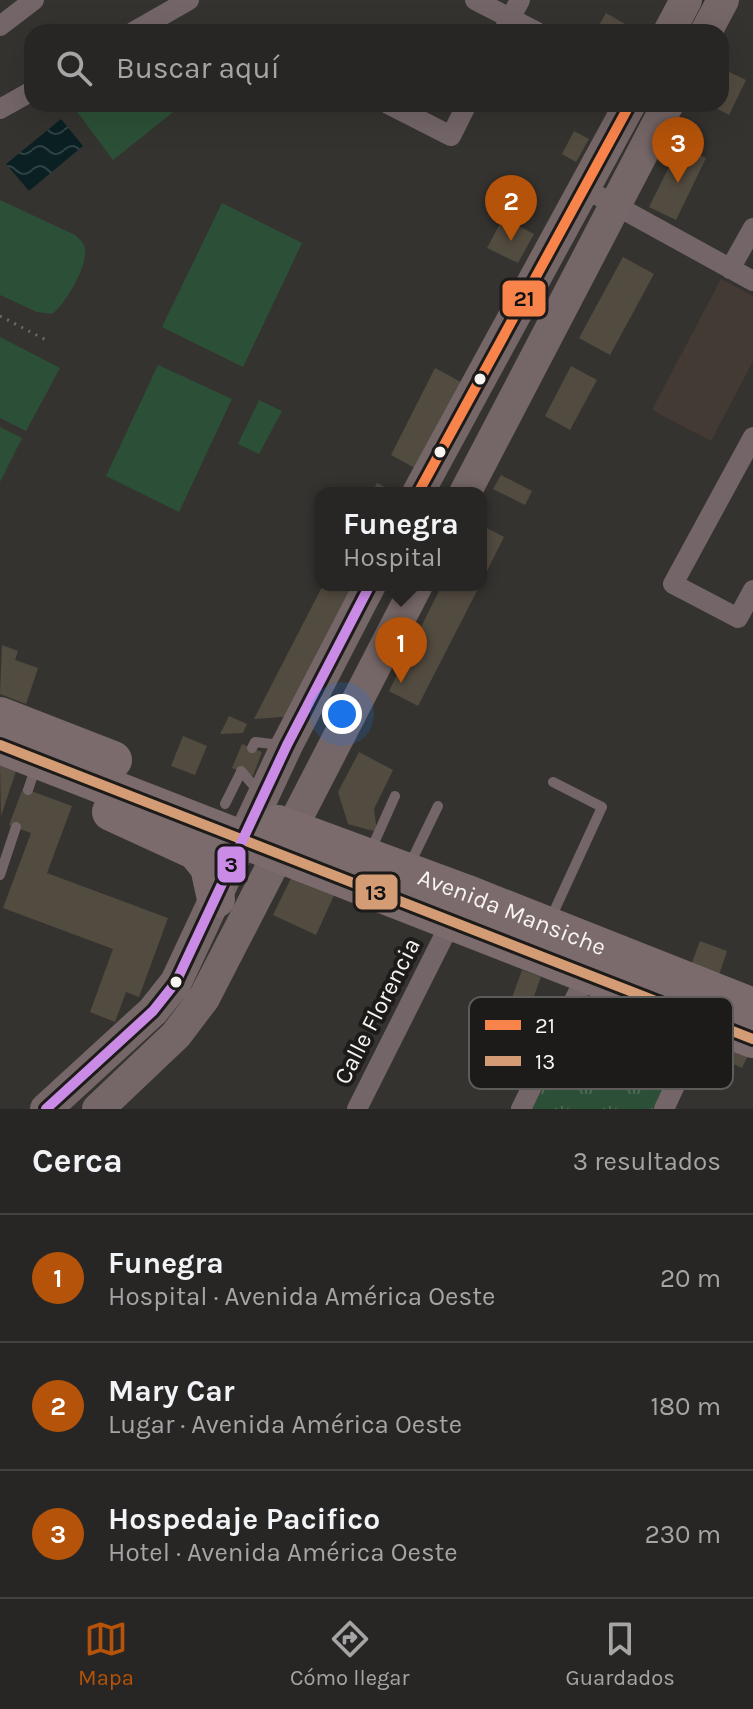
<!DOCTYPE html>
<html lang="es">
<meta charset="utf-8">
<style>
:root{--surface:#282624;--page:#343231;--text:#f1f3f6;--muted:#a5a5a6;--line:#444341;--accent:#b45309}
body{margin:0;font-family:Karla,sans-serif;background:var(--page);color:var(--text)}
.you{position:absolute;left:342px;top:714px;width:28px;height:28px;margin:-20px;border:6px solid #fff;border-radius:50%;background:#1a73e8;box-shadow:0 0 0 12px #1a73e833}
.badge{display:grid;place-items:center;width:52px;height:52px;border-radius:50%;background:var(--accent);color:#fff;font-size:26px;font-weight:700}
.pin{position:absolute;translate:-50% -66px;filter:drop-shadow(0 2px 4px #0008)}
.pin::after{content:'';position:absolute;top:42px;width:28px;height:24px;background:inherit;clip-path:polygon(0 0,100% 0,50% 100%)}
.popup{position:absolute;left:315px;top:487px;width:172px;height:104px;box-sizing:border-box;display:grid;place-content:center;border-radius:16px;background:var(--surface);filter:drop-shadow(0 2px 6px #0005);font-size:26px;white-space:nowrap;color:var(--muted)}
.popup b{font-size:30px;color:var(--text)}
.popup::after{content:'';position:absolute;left:50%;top:100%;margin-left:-16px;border:16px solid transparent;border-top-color:var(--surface)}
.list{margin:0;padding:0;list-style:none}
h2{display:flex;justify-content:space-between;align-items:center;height:104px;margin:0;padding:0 32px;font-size:34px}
h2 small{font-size:26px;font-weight:400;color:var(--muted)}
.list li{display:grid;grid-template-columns:52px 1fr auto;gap:24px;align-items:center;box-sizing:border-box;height:128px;padding:0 32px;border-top:2px solid var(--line)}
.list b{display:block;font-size:30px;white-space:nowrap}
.list p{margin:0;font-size:26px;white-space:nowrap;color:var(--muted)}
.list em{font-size:26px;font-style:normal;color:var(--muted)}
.icon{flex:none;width:44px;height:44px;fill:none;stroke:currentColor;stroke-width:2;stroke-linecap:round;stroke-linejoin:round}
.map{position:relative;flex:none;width:753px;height:1109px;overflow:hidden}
.search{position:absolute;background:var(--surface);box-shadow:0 8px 32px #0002;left:24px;right:24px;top:24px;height:88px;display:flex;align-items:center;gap:20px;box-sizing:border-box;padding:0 28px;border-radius:24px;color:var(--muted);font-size:30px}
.sheet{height:488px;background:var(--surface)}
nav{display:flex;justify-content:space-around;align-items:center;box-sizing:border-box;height:112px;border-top:2px solid var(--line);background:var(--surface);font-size:22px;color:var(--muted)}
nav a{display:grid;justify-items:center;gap:4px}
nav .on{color:var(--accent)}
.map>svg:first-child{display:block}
.built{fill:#433a33}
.grass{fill:url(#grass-tufts)}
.garden{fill:#2c5037}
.water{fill:url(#water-waves)}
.building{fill:#524b40}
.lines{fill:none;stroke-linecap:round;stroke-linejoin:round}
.path{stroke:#706868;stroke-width:3;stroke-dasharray:2 6;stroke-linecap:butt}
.lane{stroke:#746668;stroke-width:10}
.street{stroke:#746668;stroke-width:20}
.primary{stroke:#756667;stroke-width:32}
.highway{stroke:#7b6b6d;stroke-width:38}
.bus-1-casing{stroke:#1d1b19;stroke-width:16}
.bus-2-casing{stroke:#1d1b19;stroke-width:16}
.bus-3-casing{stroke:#1d1b19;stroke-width:16}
.bus-1{stroke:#f8844c;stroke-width:10}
.bus-2{stroke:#d39c74;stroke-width:10}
.bus-3{stroke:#ca8be6;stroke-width:10}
.bus-dot{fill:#f7f4f1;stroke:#1d1b19;stroke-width:3}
.labels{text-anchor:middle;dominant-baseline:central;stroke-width:8;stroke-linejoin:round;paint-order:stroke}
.street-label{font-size:24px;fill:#f7f4f1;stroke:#1d1b19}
.key{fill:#1d1b19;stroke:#5e5c5a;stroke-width:2}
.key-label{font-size:22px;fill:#f7f4f1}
.line-badge{stroke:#1d1b19;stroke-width:3}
.pale-badge-label{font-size:22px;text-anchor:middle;font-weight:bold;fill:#111}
</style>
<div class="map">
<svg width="753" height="1109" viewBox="0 0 753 1109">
<defs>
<pattern id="grass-tufts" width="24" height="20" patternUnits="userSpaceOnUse" patternTransform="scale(2)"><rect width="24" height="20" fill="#2c5037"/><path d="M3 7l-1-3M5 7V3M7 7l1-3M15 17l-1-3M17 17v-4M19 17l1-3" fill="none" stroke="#4b6a54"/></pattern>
<pattern id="water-waves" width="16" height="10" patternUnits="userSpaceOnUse" patternTransform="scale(2)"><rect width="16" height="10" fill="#0a2022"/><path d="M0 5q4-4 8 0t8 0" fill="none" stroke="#2e4143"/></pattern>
</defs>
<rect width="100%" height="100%" fill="#353330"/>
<path class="built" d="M721,279L753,296V361L711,441L652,410Z"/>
<path class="grass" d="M593,994L686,1041L653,1109H532Z"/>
<path class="garden" d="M82,104H181L182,105L113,160L75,109Z
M0,200L75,235C78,238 82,241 84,245C91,262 65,305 52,314L37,312L0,295Z
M222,203L302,243L243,367L162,327Z
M0,337L60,368L26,431L0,418Z
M158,365L232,399L179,512L106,476Z
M259,400L282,411L259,454L238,444Z
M0,427L22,438L0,482Z"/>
<path class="water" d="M61,119L83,146L29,191L6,164Z"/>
<path class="building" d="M606,13L639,32H595Z
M721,68L746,80L729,115L708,104H721Z
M574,131L589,139L576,162L562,154Z
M680,145L706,158L676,220L649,207Z
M503,218L534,234L518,263L487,248Z
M623,257L654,274L610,355L579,338Z
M571,366L597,380L570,430L545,416Z
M435,368L461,382L415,468L391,455Z
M501,475L532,491L525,505L493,489Z
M377,483L397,493H372Z
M481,525L504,537L481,583Z
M323,585H364L296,716L254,719Z
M442,585H480L418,706L389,691Z
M2,645L18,651L15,660L38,668L26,704L0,694Z
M229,716L247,724L243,733L220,734Z
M183,736L207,746L195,775L171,766Z
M242,744L262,752L253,776L232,768Z
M359,752L393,770L374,809L377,832L348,824L338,792Z
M1,763L17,768L1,816L0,766Z
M23,788L72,806L47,873L168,918L139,997L126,992L115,1022L90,1012L113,949L3,908L31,833L9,825Z
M294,872L336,891L316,935L273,915Z
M700,941L727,951L718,978L690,968Z
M522,970L541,977L519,1037L500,1031Z
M729,1043L749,1053L742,1068L710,1053L714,1046Z"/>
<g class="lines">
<path class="path" d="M0,316L46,340"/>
<path class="lane" d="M252,748L255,742L281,745
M241,771L259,792
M28,790L36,766
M225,804L240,774
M370,852L395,796
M409,866L438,806
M0,875L16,827
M550,920L602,807L553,782"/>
<path class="street" d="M475,0L537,32
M0,26L34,0
M133,32L189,0
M503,32L520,0
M388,104L451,136L467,104
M0,109L32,91
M584,188L753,281
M730,269L753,228
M753,437L673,584L738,618L753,590
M357,1109L454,916
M521,1109L590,968
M664,1109L708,1015"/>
<path class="primary" d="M669,32L686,0
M706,32L723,0
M418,493L630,104
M465,493L668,104
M46,1109L153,1011L176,982L287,745L370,585
M98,1109L176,1035L204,998L417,585"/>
<g class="highway">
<path d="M0,716L113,760"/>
<path d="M0,745L753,1039"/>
<path d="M111,812L196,851L209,867L216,899"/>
<path id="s1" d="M278,824L465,893L753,1007"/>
</g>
<g class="bus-1-casing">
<path id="bus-1" d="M418,493L630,104"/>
</g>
<g class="bus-2-casing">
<path id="bus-2" d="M0,745L753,1039"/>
</g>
<g class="bus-3-casing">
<path id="bus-3" d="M46,1109L153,1011L176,982L287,745L370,585"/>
</g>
<use href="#bus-1" class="bus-1"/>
<use href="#bus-2" class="bus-2"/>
<use href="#bus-3" class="bus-3"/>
</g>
<g class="bus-dot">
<circle cx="480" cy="379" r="7"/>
<circle cx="440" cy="452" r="7"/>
<circle cx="176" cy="982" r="7"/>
</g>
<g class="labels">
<g class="street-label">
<text stroke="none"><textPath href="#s1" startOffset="250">Avenida Mansiche</textPath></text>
<text transform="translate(377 1011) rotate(-63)">Calle Florencia</text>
</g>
</g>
<rect x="469" y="997" width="264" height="92" rx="12" class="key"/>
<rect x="485" y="1020" width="36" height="10" fill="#f8844c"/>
<rect x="485" y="1056" width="36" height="10" fill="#d39c74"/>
<g class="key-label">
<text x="535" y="1033">21</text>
<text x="535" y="1069">13</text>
</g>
<g class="line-badge">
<rect x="501" y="279" width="46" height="39" rx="8" fill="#f8844c"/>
<rect x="216" y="845" width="31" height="39" rx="8" fill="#ca8be6"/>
<rect x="354" y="873" width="45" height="38" rx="8" fill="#d39c74"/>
</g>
<g class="pale-badge-label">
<text x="524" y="306">21</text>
<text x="231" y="872">3</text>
<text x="376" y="900">13</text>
</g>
</svg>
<div class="you"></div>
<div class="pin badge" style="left:401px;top:683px">1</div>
<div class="popup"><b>Funegra</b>Hospital</div>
<div class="pin badge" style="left:511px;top:241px">2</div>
<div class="pin badge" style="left:678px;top:183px">3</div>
<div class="search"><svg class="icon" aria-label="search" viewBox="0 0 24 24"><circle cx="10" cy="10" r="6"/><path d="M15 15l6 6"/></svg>Buscar aquí</div>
</div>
<section class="sheet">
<h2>Cerca<small>3 resultados</small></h2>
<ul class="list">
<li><span class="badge">1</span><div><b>Funegra</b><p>Hospital · Avenida América Oeste</p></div><em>20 m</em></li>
<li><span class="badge">2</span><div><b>Mary Car</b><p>Lugar · Avenida América Oeste</p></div><em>180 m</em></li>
<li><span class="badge">3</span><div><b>Hospedaje Pacifico</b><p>Hotel · Avenida América Oeste</p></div><em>230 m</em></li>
</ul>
</section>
<nav>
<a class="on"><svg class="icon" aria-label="map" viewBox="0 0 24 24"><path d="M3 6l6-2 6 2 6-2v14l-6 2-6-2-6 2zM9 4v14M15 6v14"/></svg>Mapa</a>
<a><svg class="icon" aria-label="directions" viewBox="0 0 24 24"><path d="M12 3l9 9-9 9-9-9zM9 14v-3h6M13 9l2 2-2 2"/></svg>Cómo llegar</a>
<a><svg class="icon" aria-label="saved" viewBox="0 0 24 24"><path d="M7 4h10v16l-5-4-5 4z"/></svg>Guardados</a>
</nav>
